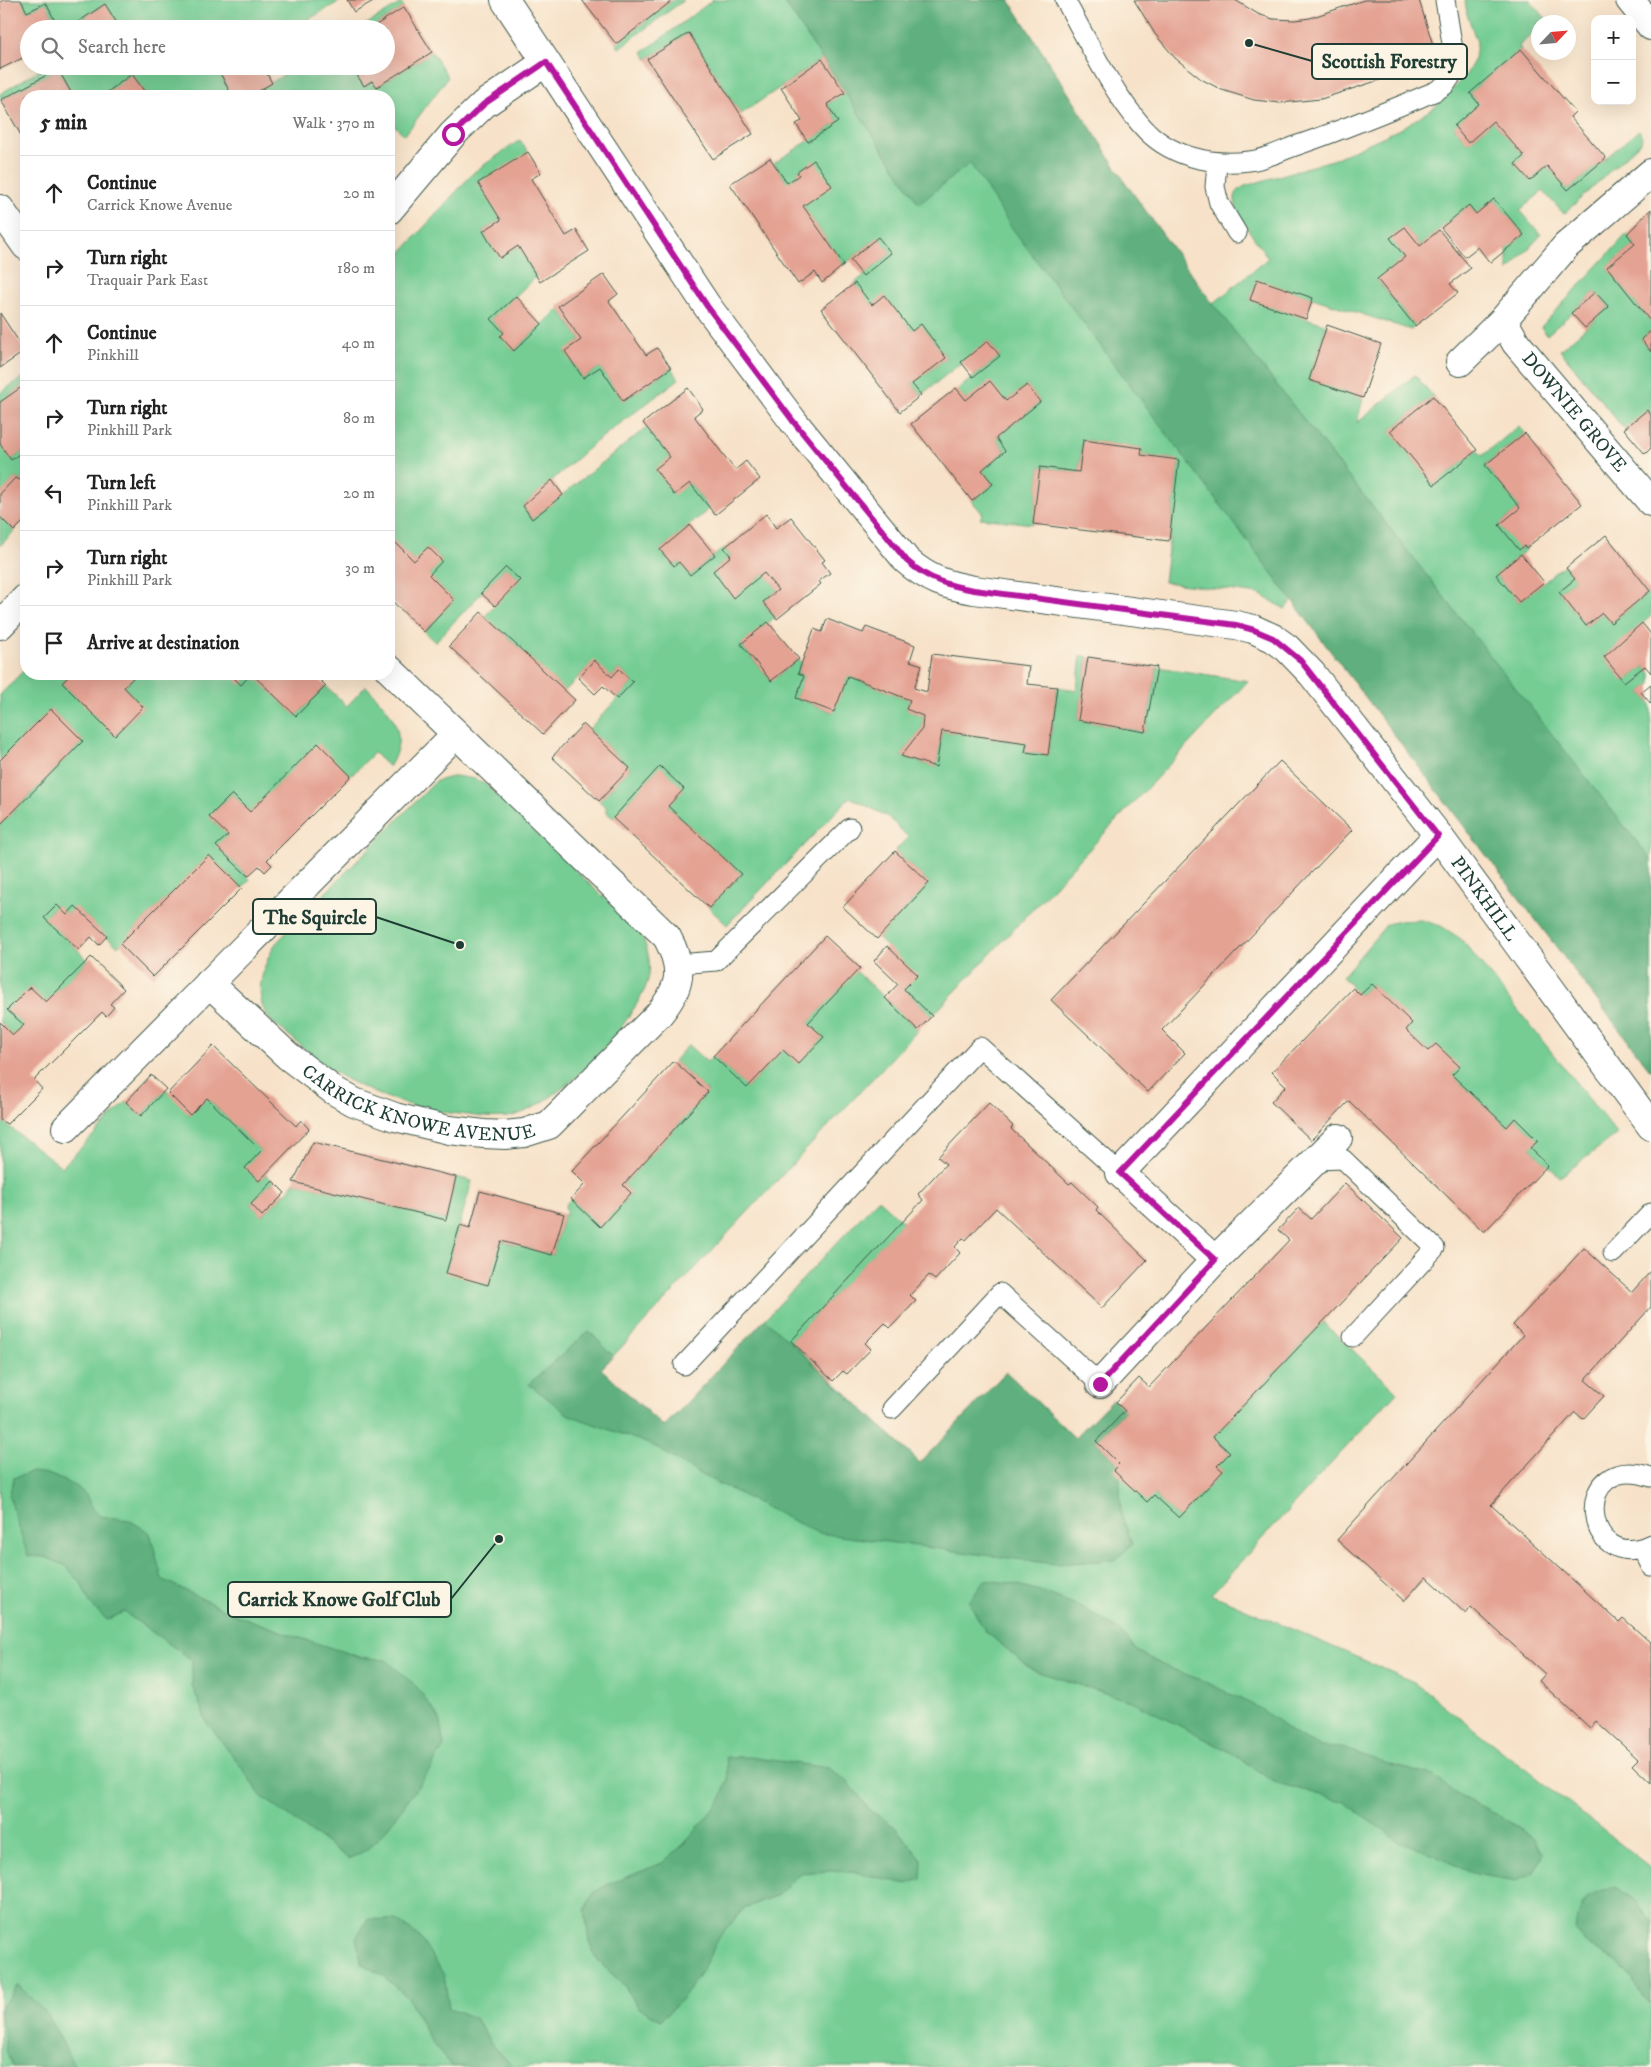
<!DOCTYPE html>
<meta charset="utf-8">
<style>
:root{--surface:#fff;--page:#f6f6f6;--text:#222;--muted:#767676;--line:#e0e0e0}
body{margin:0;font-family:"IM FELL DW Pica",serif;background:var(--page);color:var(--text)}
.controls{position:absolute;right:15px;top:15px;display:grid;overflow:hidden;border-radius:10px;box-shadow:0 5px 20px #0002}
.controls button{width:45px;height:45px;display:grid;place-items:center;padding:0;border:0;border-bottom:1px solid var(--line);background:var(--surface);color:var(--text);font:25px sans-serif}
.compass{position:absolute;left:1531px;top:15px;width:45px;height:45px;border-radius:50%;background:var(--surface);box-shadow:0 5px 20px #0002;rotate:64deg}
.stop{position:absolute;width:15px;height:15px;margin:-11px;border:4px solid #b5179e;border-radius:50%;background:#fff}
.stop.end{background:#b5179e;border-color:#fff;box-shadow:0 1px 5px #0008}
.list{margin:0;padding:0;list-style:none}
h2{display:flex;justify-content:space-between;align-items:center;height:65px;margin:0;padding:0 20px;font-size:21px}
h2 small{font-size:16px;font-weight:400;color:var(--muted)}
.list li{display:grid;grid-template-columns:32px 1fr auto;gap:15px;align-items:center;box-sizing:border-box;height:75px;padding:0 20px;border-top:1px solid var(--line)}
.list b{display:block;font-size:19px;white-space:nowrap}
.list p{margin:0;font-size:16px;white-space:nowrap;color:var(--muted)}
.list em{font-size:16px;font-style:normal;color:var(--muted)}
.icon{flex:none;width:28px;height:28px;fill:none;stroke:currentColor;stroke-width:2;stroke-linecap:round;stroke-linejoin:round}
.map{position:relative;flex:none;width:1651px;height:2067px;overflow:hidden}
.search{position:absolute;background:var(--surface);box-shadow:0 5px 20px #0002;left:20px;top:20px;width:375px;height:55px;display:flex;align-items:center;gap:12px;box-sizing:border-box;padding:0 18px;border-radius:28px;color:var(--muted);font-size:19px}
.panel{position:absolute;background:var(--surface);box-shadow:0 5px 20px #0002;left:20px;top:90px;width:375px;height:590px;border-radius:20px}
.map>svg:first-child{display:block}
.green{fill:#74cd94;stroke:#4a8564}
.forest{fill:#5fb07e;stroke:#3f7659}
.building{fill:#e4a293}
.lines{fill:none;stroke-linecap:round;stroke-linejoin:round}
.lane-casing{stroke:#3f564a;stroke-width:21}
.street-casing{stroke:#3f564a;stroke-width:30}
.primary-casing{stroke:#3f564a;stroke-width:30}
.lane{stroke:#fff;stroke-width:19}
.street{stroke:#fff;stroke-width:28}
.primary{stroke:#fff;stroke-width:28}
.route{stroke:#b5179e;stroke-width:6}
.labels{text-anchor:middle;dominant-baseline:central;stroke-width:5;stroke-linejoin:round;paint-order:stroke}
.street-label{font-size:19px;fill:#1f3d34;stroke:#fcf5e5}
.leader{fill:none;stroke:#1f3d34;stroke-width:2}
.callout-dot{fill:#1f3d34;stroke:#fcf5e5;stroke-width:2}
.callout{fill:#fcf5e5;stroke:#1f3d34;stroke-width:2}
.callout-label{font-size:20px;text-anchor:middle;font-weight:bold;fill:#1f3d34}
</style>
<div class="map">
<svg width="1651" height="2067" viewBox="0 0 1651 2067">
<rect width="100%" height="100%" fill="#fcf5e5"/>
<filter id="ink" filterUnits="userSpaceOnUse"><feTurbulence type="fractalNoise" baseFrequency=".02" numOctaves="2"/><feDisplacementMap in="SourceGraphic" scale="10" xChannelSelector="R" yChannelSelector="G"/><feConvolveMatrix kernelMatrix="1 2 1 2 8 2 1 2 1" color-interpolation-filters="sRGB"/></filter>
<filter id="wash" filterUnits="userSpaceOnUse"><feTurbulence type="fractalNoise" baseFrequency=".0096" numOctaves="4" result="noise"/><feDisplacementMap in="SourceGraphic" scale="20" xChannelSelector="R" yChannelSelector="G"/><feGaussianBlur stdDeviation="1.12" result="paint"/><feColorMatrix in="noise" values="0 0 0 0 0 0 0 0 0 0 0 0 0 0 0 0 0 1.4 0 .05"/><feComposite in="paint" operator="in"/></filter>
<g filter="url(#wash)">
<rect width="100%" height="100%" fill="#f7e2c9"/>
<path class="green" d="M21,0H342L292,29H109L117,23L105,4L66,29H46L56,23L46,3L27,12Z
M673,0H684L619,48L616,44Z
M713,0H1009L1127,185L1213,304L1268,258C1259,244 1234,214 1235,198C1236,191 1240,189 1245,186L1332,160L1402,128L1435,107L1466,75L1475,59L1477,42L1467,14L1465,0H1530L1548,21L1538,22V29L1519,46L1521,49L1470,93L1479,104L1454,127L1468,143L1493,121L1524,156L1515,164L1530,181L1547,166L1568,190L1639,130L1642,137L1641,142L1564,214L1543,191L1520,210L1541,235L1508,271L1507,248L1524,235L1494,199L1476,214L1469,205L1420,246L1405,227L1391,238L1405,257L1377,280L1415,326L1411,330L1257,280L1250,300L1327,325L1309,380L1363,398L1357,423L1415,375L1433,396L1390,431L1434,485L1477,450L1482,456L1519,426L1525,433L1485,465L1520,508L1499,525L1519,549L1524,546L1527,549L1496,575L1519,602L1564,565L1575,579L1559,592L1586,626L1602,613L1611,623L1651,591V616L1604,657L1624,682L1645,666L1651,673V684L1641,692L1651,704V1071L1292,600L1285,609L1259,594L1164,582L1179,460L1141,455V448L1083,440L1079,472L1040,467L1033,524L980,518L983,514L972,501L993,484L982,470L1005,451L996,438L1040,402L1027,385L1006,401L966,400L957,390L1000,356L988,341L921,395L912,384L946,358L921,325L912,331L884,296L872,305L855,283L891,253L878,237L844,265L803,206L814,161L797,172L799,175L787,183L774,163L838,122L827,104L845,92L822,59L741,114L689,33L647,59L643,52Z
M401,3L404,7L370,29H359Z
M432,52L448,77L405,135L389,121V96H329L326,94L324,96H250L298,66H351L364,86L372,81L377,87Z
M46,66H226L219,71L232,96H146L147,95L132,74L102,96H73L58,69L1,100L0,94Z
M520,140L528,152L501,220L483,231L500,258L518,246L536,277L491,319L504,333L501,336L514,351L559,309L581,340L565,352L583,378L600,367L623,401L671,368L679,379L593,444L523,506L532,519L647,427L670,457L655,470L674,494L690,483L709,509L660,550L674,566L679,562L690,575L724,548L731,556L713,571L733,597L764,573L778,590L763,602L775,617L741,645L771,681L799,659L801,663L798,673L804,676L796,698L833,712L848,676L910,700L906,709L923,716L922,729L901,756L936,767L942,731L1027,743L1025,752L1048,755L1057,687L1077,690L1081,655L1088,657L1078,720L1145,732L1157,667L1248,681L932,1016L904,989L917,975L878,938L929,883L895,851L908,837L888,817L850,797L727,925L709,908L741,874L668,806L684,789L660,767L613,818L605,811L607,808L599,801L630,768L589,729L633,682L619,669L612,677L594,661L565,691L485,616L520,580L506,567L435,642L424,632L454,600L429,575L442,560L428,547L414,561L389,536V386L391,382L389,380V266L474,172Z
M1627,234L1635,244L1607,267L1651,322V331L1641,340L1651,352V415L1624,429L1560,350L1609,307L1595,292L1547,335L1541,327Z
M26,375V384L0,402V393Z
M0,444L11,460L26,449V482L15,478L1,494Z
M0,517L14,531L0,546Z
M26,668V674H71L62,683L115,736L143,707L124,687L137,674H230L241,684L252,674L296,716L326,686L347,706L366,686C390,711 411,732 389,767L374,753L351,776L318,744L250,812L232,794L209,817L228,835L217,846L250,879L242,888L209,855L118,947L76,907L67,915L56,905L45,918L88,960L46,1002L30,987L8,1009L24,1025L13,1035L0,1022V825L83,741L51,709L0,761V695Z
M456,776L475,779L486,785L640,932C660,974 646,990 623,1025C602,1057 550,1106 513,1116C500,1119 482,1117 468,1115C419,1111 363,1094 323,1064C312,1056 302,1046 291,1037C284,1031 274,1025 268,1017C252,995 264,963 276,943L436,781Z
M1421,920L1441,926L1461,939L1617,1134L1560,1177L1530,1148L1538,1140L1515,1118L1507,1127L1452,1075L1459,1067L1436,1044L1428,1051L1406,1030L1411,1023L1372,984L1360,995L1342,977L1387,924L1399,921Z
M856,971L918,1030L601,1369L664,1427L878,1199L903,1222L791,1341L920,1463L1006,1372L1075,1438L1113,1399L1116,1402L1096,1442L1179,1518L1223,1471L1217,1466L1230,1453L1213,1437L1323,1322L1397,1392L1211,1594L1414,1682L1651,1868V2067H0V1120L62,1167L126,1102L141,1116L166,1089L190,1115L207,1098L261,1151L246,1168L259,1181L266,1174L273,1181L251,1204L262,1216L285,1193L287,1194L293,1182L446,1220L456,1177L472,1181L446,1273L501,1241L552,1255L564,1214L567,1215L565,1205L571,1199L600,1227L631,1194L623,1185L708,1092L674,1061L688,1045L707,1062L713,1056L747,1088L783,1050L798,1064L823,1038L808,1023Z"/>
<path class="forest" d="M783,0H1009L1127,185L1213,304L1651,860V1071L1334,656L1012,228L970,163L919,204Z
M765,1319L920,1463L1006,1372L1075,1438L1113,1399L1125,1411L1096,1441L1119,1464L1121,1513L1132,1544L1115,1560L1054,1564L818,1533L698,1473L652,1445L569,1415L529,1384L589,1331L613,1356L601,1369L664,1427Z
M32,1472L48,1474L76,1486L86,1495L92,1508L100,1516L129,1520L150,1533L162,1579L231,1613L294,1636L360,1657L386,1660L416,1686L439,1718L444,1746L430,1770L385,1831L368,1849L349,1859L261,1796L237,1761L207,1723L192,1685V1660L124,1612L107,1620L91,1605L81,1583L66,1566L45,1557L28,1556L9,1496L14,1478Z
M985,1580L1010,1583L1040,1591L1084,1608L1120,1631L1136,1650L1162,1665L1206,1682L1261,1709L1294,1734L1320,1747L1342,1748L1391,1765L1433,1776L1463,1798L1496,1813L1533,1838L1543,1854L1534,1872L1517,1881L1476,1874L1395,1839L1345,1802L1274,1782L1230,1752L1134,1702L1032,1670L985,1631L969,1602Z
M726,1757H749L829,1768L848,1782L870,1810L895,1827L922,1860L921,1879L907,1884L854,1872L830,1871L800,1873L778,1895L744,1908L719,1938L702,1970L683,1998L661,2020L638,2007L624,1985L597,1960L589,1941L585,1910L593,1893L607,1885L662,1863L683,1845L720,1801L728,1779Z
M1615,1886L1633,1898L1651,1923V2003L1616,1961L1588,1945L1575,1930C1580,1898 1585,1896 1615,1886Z
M368,1919L396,1920L419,1936L444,1975L449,2008L475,2018L491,2043L513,2067H452L432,2043L408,1998L384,1976L362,1964L356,1938Z
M18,1985L48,2015L75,2067H13L6,2050L0,2008Z"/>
<g id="blocks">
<path class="building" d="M4,0H21L27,12L46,3L56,23L46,29H29V55L0,69V2Z
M347,0H375L354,12Z
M582,0H673L616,44Z
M1134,0H1235L1258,14L1273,19L1295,20L1310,18L1364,0H1419L1438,61L1321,99L1280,103L1254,100L1222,90L1201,79L1175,58L1155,34Z
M105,4L117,23L109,29H82L78,22Z
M404,7L432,52L377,87L372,81L364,86L351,66H386V29H370Z
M689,33L753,134L713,159L647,59Z
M1521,49L1575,112L1570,117L1606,158L1568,190L1547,166L1530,181L1515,164L1524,156L1493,121L1468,143L1454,126L1479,104L1470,93Z
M822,59L845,93L827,104L838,122L808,142L796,124L802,121L781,88Z
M226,66H263L272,83L250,96H232L219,71Z
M58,69L73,96H26V144L1,100Z
M132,74L147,95L102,96Z
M528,152L541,173L531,179L566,236L576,230L589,251L540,282L518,246L500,258L490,243L483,231L501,220L478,183Z
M770,158L787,183L799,175L797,172L814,160L832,186L803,206L844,265L822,283L815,272L798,284L730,184Z
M1494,199L1524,235L1490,263L1478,247L1465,257L1441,228L1469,205L1476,214Z
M1651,209V322L1607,267L1635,244L1627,234Z
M1405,227L1420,246L1439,230L1471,268L1450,284L1458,293L1415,326L1377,279L1405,257L1390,238Z
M878,237L891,253L863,276L850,260Z
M604,274L618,294L609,301L646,355L657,348L671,368L623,401L600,367L583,378L565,351L581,340L558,306Z
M1257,279L1313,298L1306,319L1250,300Z
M855,283L872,305L884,295L912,331L921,324L946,358L912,384L921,395L900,412L821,309Z
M1595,292L1609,307L1585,328L1571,313Z
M516,296L542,324L514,351L500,336L504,333L491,319Z
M0,313L25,351L0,368Z
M1327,325L1381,344L1363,398L1309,380Z
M1651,331V352L1641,339Z
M988,341L1000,356L973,377L961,362Z
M990,381L1006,401L1027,385L1040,402L996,438L1005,451L982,470L993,484L972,501L911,424L956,388L966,400Z
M26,384V449L11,460L0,444V402Z
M688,388L703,409L694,416L735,470L746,461L760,479L715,515L690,483L674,495L655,469L670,457L643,423Z
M1433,396L1477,450L1434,485L1390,431Z
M1647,410L1651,415V448L1645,454L1624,429Z
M1525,433L1582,504L1526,548L1524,546L1519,550L1499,525L1520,508L1485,465Z
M1083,440L1142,448L1141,455L1179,460L1169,541L1033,524L1040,467L1079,472Z
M15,478L26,482V519L14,531L0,517V494Z
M552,480L563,495L532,519L523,506Z
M766,514L776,528L791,517L825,560L822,562L830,573L819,581L821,584L777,619L763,602L778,590L764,573L733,598L713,571L731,556L724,548Z
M690,525L715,555L690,575L679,562L674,566L660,550Z
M1606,535L1650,591L1611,623L1602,613L1586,626L1559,592L1575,579L1566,568Z
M389,536L414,561L428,547L442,561L429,575L454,600L424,632L389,598Z
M1521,554L1544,582L1519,602L1496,575Z
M506,567L520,580L495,606L481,593Z
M481,612L575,700L543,734L449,646Z
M827,619L863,633L866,627L915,645L910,661L922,665L914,688L927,692L932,654L1029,666L1027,684L1057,687L1048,755L1025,752L1027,743L942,731L936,767L901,756L922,729L923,716L906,709L910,700L848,676L834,712L796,698L804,676L798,673L814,629L822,632Z
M768,622L799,659L771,681L741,644Z
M1642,623L1651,634V673L1645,666L1624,682L1604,657Z
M1088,657L1157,667L1145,732L1078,720Z
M594,660L612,677L619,669L633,682L617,699L603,686L595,694L578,678Z
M71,674H137L124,687L143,707L115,736L62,683Z
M230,674H251L241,685Z
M252,674H314L326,686L296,716Z
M1651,684V704L1641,692Z
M51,709L83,741L0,825V760Z
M583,724L630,768L599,801L552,757Z
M318,743L351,776L267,860L272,865L265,872L259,866L248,876L216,846L228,835L209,817L232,794L250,812Z
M1280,761L1352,830L1162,1030L1185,1053L1148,1092L1051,1000Z
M660,766L684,789L668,806L741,874L709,908L613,818Z
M895,851L929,883L877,939L843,907Z
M209,855L242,888L153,977L120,944Z
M57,905L67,915L75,906L107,936L99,945L91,937L79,950L44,918Z
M825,936L860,968L808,1023L824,1037L798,1064L783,1050L747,1088L713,1056Z
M887,946L918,975L904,989L932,1016L918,1030L885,998L898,984L874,961Z
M91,957L124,989L110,1004L114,1007L110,1012L106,1016L102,1012L34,1080L42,1089L7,1124L0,1120V1022L13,1035L24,1025L7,1010L30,987L46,1002Z
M1372,984L1412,1023L1406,1030L1428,1051L1436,1044L1460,1067L1452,1075L1507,1127L1515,1118L1538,1141L1530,1148L1548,1165L1484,1232L1349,1101L1311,1140L1271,1102L1286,1086L1272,1072L1353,988L1360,995Z
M213,1046L296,1126L301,1120L309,1129L259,1181L245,1168L261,1151L207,1098L190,1115L168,1093Z
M674,1061L708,1092L623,1185L631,1193L600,1227L571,1199L585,1184L572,1171Z
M151,1075L166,1089L141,1116L126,1102Z
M989,1103L1013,1126L1011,1129L1024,1141L1069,1184L1072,1182L1098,1207L1096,1210L1147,1260L1102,1308L996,1208L966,1240L963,1238L959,1242L955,1247L960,1253L935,1280L929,1275L910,1295L916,1301L890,1328L885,1323L865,1343L871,1349L847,1374L843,1371L833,1381L791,1341L923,1200L918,1194L946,1164L938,1157Z
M313,1142L456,1177L446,1220L293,1182Z
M273,1181L285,1193L262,1216L251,1204Z
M1345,1183L1403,1238L1213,1437L1230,1453L1217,1466L1223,1471L1179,1518L1154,1495L1147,1502L1113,1470L1119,1464L1096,1441L1125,1411L1116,1402L1139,1378L1149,1387L1274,1256L1289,1240L1278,1230L1299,1208L1311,1219Z
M480,1191L564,1214L552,1255L501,1241L488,1285L446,1273L460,1225L470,1228Z
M1584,1248L1632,1292L1651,1271V1307L1585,1380L1604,1396L1583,1419L1575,1412L1491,1505L1619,1622L1623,1618L1651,1643V1783L1632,1765L1638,1759L1596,1721L1590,1728L1539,1681L1545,1674L1471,1607L1466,1614L1426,1577L1404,1601L1337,1540L1523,1335L1513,1325Z"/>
</g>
</g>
<g filter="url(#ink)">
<use href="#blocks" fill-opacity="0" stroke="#3f564a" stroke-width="1"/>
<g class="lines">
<g class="lane-casing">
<path id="lane" d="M1065,0C1087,40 1112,92 1142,126C1168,156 1210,166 1249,161C1264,160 1281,151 1295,146C1343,130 1390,110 1436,91L1445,85L1450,78L1455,62L1445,0
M1217,163L1215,187L1219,203L1237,233
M678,964L716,961L850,828
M1316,1160L1343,1159L1435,1248L1353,1337
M1613,1253L1651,1213
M684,1365L980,1047L1120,1173
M892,1409L1000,1293L1100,1384
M1651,1477C1568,1450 1583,1577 1651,1544
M1642,1548L1651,1566"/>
</g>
<g class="street-casing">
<g id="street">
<path id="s1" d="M505,0L707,306L793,421L907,561C929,580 946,585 974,590L1236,625L1253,629L1273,638L1287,648L1312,674L1438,835L1651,1126"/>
<path id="s2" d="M1651,173L1566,246L1503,320L1516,343L1651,502"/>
<path d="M0,209L26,246"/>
<path d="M389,210L453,134L484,104L546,62"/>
<path d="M1460,362L1503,320"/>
<path d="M0,625L26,598"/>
<path id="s3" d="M209,983L288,1056L333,1090L354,1102L395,1117L449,1130L484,1134L505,1135L524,1133L549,1125L659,1014C682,986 684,969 667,937L389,669"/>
<path d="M66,1128L456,734"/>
<path d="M1215,1260L1120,1173L1438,835"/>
<path d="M1100,1384L1215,1260L1338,1138"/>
</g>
</g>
<g class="primary-casing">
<path id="primary" d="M1630,0L1651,26"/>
</g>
<use href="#lane" class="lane"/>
<use href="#street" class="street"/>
<use href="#primary" class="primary"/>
</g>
</g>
<g class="lines" filter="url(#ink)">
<path class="route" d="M453,134L484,104L546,62L707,306L793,421L907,561C929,580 946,585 974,590L1236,625L1254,630L1273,638L1300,660L1438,836L1120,1173L1215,1260L1100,1384"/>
</g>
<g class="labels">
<g class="street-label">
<text stroke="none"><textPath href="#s2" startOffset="326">DOWNIE GROVE</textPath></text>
<text stroke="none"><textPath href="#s1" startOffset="1405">PINKHILL</textPath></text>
<text stroke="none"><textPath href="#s3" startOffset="251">CARRICK KNOWE AVENUE</textPath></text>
</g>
</g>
<path class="leader" d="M1249 43L1312 61M460 945L376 917M499 1539L451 1599"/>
<g class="callout-dot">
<circle cx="1249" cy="43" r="5"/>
<circle cx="460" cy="945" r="5"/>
<circle cx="499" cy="1539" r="5"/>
</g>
<g class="callout">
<rect x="1312" y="44" width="155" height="35" rx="5"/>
<rect x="253" y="899" width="123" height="35" rx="5"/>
<rect x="228" y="1582" width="223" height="35" rx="5"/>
</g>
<g class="callout-label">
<text x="1389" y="68">Scottish Forestry</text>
<text x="315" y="924">The Squircle</text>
<text x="339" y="1606">Carrick Knowe Golf Club</text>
</g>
</svg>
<div class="controls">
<button>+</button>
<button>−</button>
</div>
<svg class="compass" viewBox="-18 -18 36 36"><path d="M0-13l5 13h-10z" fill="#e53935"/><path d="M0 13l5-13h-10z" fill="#767676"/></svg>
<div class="stop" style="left:453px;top:134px"></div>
<div class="stop end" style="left:1100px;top:1384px"></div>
<div class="search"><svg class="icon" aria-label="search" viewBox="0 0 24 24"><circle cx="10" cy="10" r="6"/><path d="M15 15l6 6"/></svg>Search here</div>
<section class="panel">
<h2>5 min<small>Walk · 370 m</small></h2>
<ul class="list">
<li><svg class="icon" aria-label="ahead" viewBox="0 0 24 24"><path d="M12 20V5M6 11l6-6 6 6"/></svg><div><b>Continue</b><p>Carrick Knowe Avenue</p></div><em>20 m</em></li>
<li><svg class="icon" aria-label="right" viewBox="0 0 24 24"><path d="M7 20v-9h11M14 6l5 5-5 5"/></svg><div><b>Turn right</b><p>Traquair Park East</p></div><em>180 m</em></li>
<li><svg class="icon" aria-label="ahead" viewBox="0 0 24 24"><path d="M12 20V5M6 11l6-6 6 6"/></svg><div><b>Continue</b><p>Pinkhill</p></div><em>40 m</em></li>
<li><svg class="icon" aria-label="right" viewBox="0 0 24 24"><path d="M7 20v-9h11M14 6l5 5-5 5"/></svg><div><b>Turn right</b><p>Pinkhill Park</p></div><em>80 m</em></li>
<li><svg class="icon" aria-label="left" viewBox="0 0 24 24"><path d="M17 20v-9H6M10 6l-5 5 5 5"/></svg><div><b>Turn left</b><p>Pinkhill Park</p></div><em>20 m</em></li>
<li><svg class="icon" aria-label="right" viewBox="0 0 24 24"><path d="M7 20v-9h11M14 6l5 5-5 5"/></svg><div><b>Turn right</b><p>Pinkhill Park</p></div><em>30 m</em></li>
<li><svg class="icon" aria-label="arrive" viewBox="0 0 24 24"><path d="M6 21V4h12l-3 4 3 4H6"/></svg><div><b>Arrive at destination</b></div></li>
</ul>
</section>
</div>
